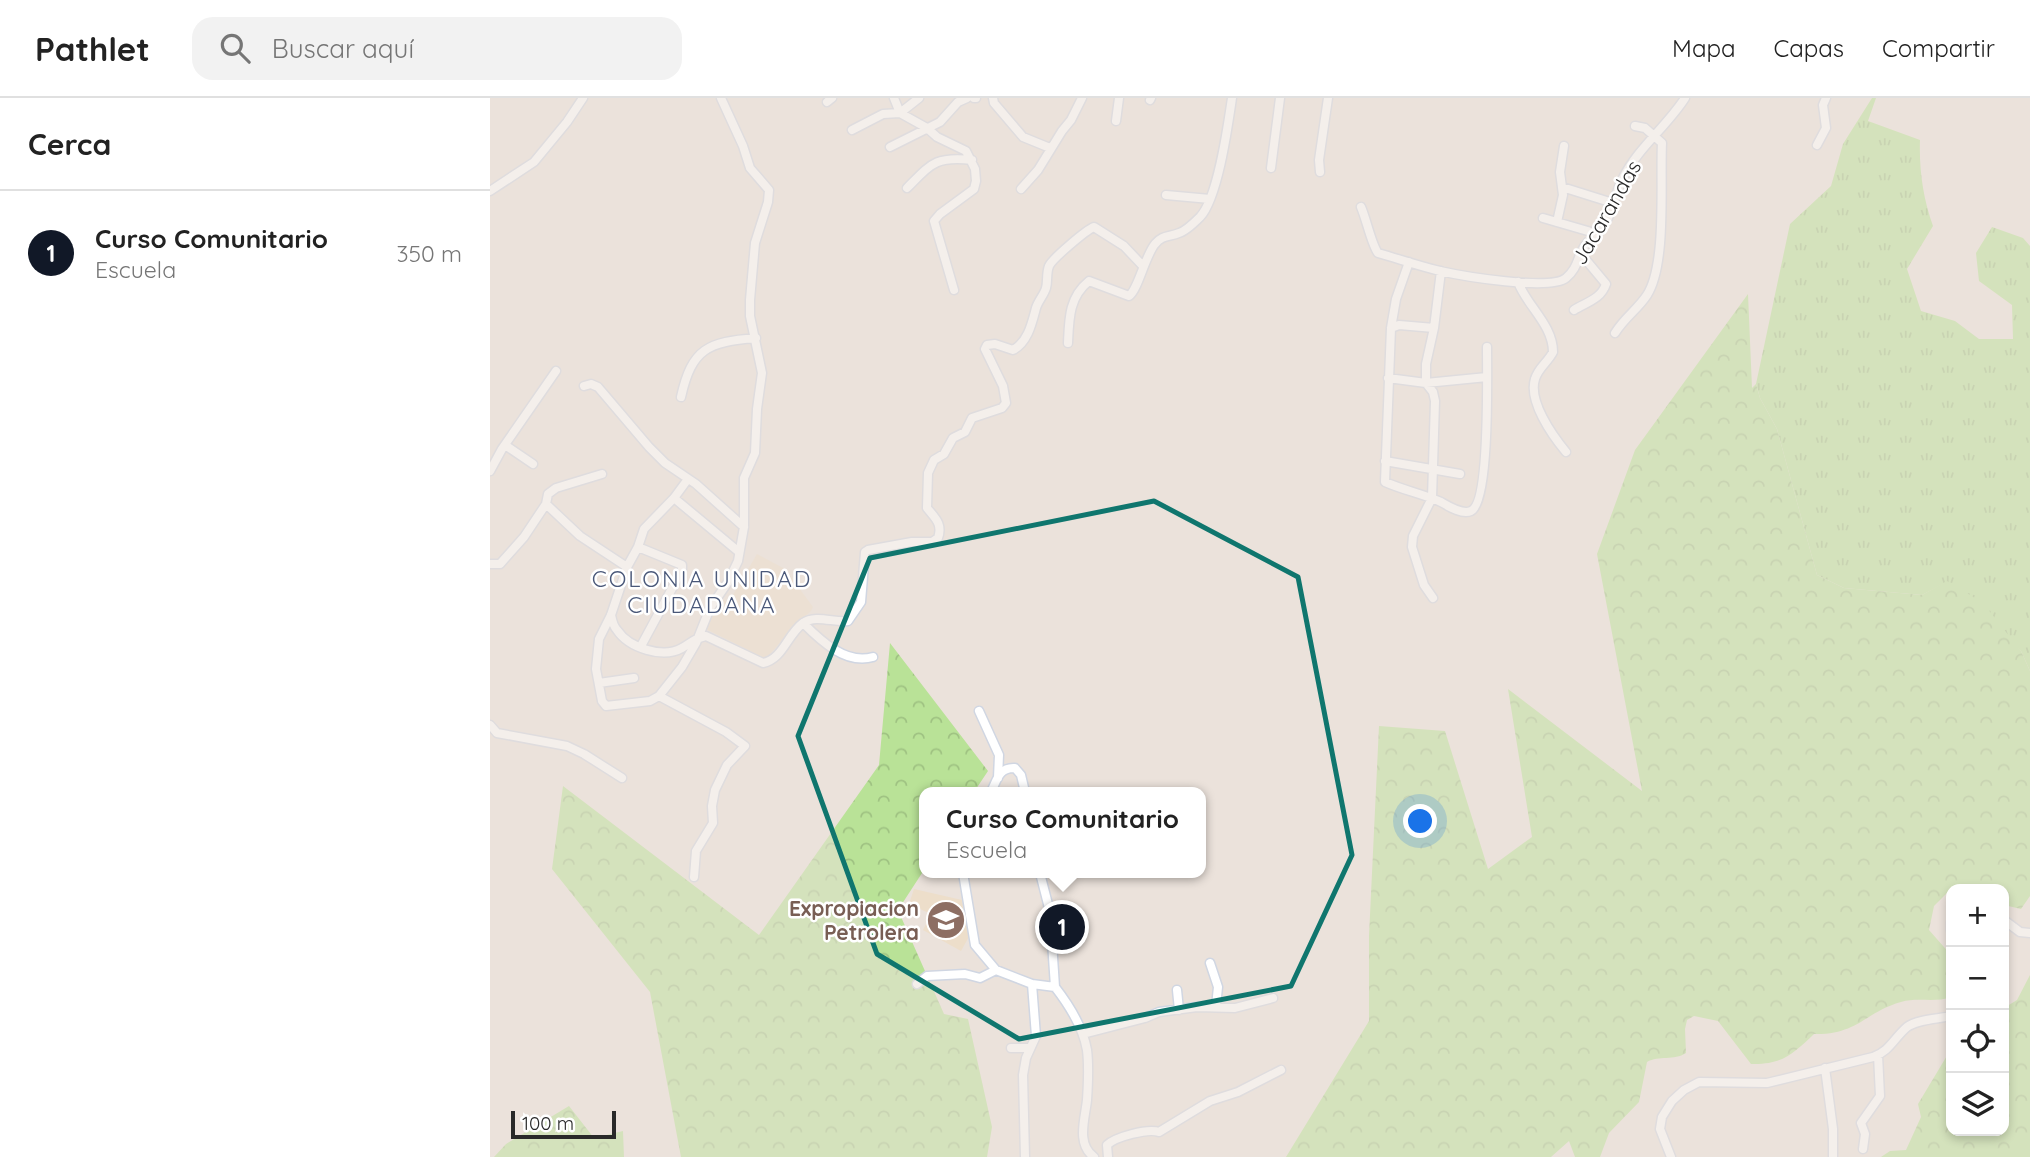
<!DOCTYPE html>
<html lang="es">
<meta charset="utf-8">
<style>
:root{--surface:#fff;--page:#f2f2f2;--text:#222;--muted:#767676;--line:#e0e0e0;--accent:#111827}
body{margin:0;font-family:Quicksand,sans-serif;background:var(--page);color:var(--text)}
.controls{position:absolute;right:21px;bottom:21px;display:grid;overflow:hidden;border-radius:14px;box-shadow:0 4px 10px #0003}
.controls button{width:63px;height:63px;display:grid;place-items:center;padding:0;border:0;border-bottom:2px solid var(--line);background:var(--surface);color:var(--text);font:35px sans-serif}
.scale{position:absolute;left:21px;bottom:18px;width:105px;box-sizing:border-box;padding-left:7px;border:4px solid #292929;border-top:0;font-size:19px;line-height:24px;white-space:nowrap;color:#292929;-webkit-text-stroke:5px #fff;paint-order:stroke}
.you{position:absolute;left:931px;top:724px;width:24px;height:24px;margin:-18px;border:5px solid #fff;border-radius:50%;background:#1a73e8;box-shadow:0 0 0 10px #1a73e833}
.badge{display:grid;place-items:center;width:46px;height:46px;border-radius:50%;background:var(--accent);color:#fff;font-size:23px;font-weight:700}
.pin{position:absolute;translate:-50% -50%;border:4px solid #fff;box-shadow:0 2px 7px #0006}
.popup{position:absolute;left:429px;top:689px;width:287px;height:91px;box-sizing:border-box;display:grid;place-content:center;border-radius:14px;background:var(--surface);filter:drop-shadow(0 2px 5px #0005);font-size:23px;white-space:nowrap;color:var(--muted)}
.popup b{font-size:26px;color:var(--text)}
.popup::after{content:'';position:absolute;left:50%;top:100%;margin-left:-14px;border:14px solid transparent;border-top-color:var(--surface)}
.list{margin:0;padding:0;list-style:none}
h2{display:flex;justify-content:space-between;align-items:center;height:91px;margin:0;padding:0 28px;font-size:30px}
h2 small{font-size:23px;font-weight:400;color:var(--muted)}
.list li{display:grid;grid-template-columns:46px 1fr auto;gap:21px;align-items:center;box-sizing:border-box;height:126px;padding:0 28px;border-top:2px solid var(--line)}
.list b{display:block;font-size:26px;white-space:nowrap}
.list p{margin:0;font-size:23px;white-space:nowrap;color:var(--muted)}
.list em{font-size:23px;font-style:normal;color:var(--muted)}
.icon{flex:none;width:38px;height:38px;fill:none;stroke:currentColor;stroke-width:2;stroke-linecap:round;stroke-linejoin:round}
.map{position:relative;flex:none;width:1540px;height:1059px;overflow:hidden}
header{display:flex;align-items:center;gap:42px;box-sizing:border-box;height:98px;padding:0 35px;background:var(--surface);border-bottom:2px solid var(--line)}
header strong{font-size:33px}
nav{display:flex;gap:38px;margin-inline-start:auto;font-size:24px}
.search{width:490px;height:63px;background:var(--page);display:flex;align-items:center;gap:18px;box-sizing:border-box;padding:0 24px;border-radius:21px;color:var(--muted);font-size:26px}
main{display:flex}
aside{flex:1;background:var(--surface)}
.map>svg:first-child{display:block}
.education{fill:#eddeca}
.grass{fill:url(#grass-tufts)}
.forest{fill:url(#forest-crowns)}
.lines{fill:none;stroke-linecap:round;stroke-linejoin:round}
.minor-casing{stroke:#d0d6e2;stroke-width:11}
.minor{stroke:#fff;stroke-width:8}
.marked{fill:none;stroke:#0f766e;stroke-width:5;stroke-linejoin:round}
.labels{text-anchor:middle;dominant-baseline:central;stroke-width:5;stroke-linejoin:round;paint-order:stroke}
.street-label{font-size:21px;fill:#292929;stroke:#fff}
.education-label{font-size:21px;font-weight:bold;fill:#785e54;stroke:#fff;text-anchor:end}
.neighbourhood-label{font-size:23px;letter-spacing:2px;fill:#4a5879;stroke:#fff}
</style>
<header>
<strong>Pathlet</strong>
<div class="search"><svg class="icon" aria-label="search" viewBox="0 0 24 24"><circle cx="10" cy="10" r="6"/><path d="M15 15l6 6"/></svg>Buscar aquí</div>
<nav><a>Mapa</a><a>Capas</a><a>Compartir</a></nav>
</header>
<main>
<aside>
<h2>Cerca<small></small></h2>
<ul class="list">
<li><span class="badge">1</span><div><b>Curso Comunitario</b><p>Escuela</p></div><em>350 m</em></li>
</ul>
</aside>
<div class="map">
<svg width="1540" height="1059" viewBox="0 0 1540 1059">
<defs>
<pattern id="grass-tufts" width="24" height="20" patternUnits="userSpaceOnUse" patternTransform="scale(1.75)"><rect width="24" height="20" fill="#b9e297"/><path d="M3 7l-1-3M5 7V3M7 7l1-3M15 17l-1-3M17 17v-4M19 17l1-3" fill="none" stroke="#9fc282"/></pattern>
<pattern id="forest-crowns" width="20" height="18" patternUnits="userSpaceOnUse" patternTransform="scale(1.75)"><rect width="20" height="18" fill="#b9e297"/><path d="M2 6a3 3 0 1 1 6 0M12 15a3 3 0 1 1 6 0" fill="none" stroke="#9fc282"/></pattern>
</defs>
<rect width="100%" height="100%" fill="#ebe2db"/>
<path class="education" d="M267,456L295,471L323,509L321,513L304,528L276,561L216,531L231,501L239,504Z
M424,791L472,802L475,827L481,835L471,853L433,832L441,816L419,806Z
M578,805L583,821L581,836L579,840L563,841L562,808Z"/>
<path class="grass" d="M1382,0H1386L1378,23L1430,42C1429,72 1433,100 1443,128L1417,171L1431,213L1465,223L1489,241H1523L1522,207L1489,183L1486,155L1502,129L1533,140L1540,148V573L1531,553L1457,484L1432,497L1354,490L1327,477L1287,331L1270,300L1266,286L1300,126L1341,88L1353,46Z"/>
<path class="forest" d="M1258,196L1262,290L1266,286L1270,300L1287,331L1327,477L1354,490L1432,497L1457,483L1493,505L1531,553L1540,573V798L1531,811L1514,807V791H1461L1444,808L1439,832L1461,857V899C1446,905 1427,899 1411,904C1375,914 1368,937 1324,936C1303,956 1292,967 1261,966L1228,923L1204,918L1197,922L1195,931L1196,955C1184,963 1169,957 1157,964L1149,1004L1119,1035L1110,1059H1085L1079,1043L1061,1059H796L879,923V838L889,628L955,633L998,771L1042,739L1018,591L1152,693L1107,456L1145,352Z
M400,545L498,673L484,694H434V772L408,812L454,916L478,921L502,1029L497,1059H191L160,894L62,771L73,688L269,837L389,667Z
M1540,877V1059H1391L1400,1053L1416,1052L1431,1019L1428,1006L1461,951V1033H1514V910L1527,902Z
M79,1008L104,1040L133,1033L134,1059H4L16,1046Z"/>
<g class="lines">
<g class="minor-casing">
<path id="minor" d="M404,0L410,15L437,30L447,39L476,53L485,71L486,83L484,91L450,116L444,123L464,192
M484,0H486
M503,0L504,5L533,39L560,50
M660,2L661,0
M337,4L342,0
M626,23L629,0
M362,32L393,16L410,15L429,0
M1327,47L1336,30L1333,7L1336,0
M400,49L450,24L468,4L477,0
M781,70L790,0
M830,74L829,62L838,0
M1072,89L1123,105
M417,90C441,66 445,58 482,62
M531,91L548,72L572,33L581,22L592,0
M0,93L44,64L77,24L93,0
M676,97L720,101
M871,109C876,120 882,148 888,155C909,161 929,168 950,173C972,178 1060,193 1076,180C1088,170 1087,160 1094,149C1101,138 1111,132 1118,120C1124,107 1126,93 1133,80C1148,50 1177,28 1195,0
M1053,120L1108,136
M1067,124L1073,97L1070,74L1074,48
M919,164L906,201L901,230L895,384C913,392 933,396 951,404C958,408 972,417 981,413C1000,404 997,273 997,249
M1028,184C1037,208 1063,227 1063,254C1058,264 1048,270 1045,281C1038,303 1062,337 1076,354
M1084,212C1097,204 1111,201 1116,186L1091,156
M901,230L909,227L944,230
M1125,235C1135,219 1148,211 1157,197C1177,166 1170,83 1172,45L1155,30L1145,28
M578,245C579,221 579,199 599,183L639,198C648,192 655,158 665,146C672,137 679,139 689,135C696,133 705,124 710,119C728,100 738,27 742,0
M898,280L936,285L997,279
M94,288L101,286L108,289L159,349L175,365L206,386L254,429
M191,299C202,250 218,244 266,240
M15,347L43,366
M895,363L970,376
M0,373L12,351L66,273
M198,381L184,400L154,431L148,449L137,469L121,517L109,541L106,571L112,603L116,608L160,603L169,598L192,569L206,545L220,510L238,484L248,463L254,429V380L265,355L267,311L272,275L260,218V202L265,145L278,104L279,92L260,70L253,48L231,0
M184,400L249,454
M56,406L58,396L66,390L112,376
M148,449L192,467V472L151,548
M0,466H10L34,439L56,406L90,438L137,469
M943,500L934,487L922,449L923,438L942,400L945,303L943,294L936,285V266L944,230L951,173
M121,517C122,522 123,528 127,532C139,550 173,561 192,550C201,545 205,540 216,538L273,565C293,561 297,537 313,525C326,516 344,525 358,523L371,504L375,454L378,452L422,444H442L448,440C453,426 445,420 437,410L438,375L444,362L454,356L463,340L475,334L482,320L512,310L516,305L513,288L495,251L497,247L505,246L523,252C538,244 542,225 546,210C548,203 554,197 556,190C558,183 556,176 559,168C562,161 596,132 604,129L634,148L652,167
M313,525C331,543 356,567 383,559
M109,585L144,580
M169,598L236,634L255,648L237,667L225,692L222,708L223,725L206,753L204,779
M489,613L509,657L508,680
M0,627L7,635L77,648L94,656L132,680
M501,694C507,682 509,669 525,670L531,677L535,694
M473,775L485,847L506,872
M550,775L560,814L565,889
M1514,822L1530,834L1540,835
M1461,824V833
M720,865L728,889L726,908
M427,886L437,878L475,876L490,880L506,872L542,886L565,889
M565,889C579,907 593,929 597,952C599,968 598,987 597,1002C595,1021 586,1046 604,1059
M687,892L689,912
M593,936L655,920L669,914L707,909L745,910L783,900
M521,950H540
M1335,970L1343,1031V1059
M1373,1051L1375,1036L1371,1025L1390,998L1388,957
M535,1059L533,977L536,960L546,938L542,886
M618,1059L617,1047C625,1039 658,1030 669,1034L720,1003L748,994L791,972
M1181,1059L1170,1031L1172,1019L1182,1003L1194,992L1209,984L1277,985L1383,959C1400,953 1404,940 1417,929C1428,921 1448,921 1461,918"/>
</g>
<use href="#minor" class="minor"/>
</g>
<path d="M0 0H1540V1059H0ZM664,403L808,479L862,757L801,888L529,941L387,856L308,638L380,460Z" fill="#ebe2db" fill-opacity=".55" fill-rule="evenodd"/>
<path class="marked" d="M664,403L808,479L862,757L801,888L529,941L387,856L308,638L380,460Z"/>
<defs>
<g id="school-disc" transform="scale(2.0125)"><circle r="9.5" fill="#8d6e63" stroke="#fff"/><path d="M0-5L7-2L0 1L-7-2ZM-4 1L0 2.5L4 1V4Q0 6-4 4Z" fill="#fff"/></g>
</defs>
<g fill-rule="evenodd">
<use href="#school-disc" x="456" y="822"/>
</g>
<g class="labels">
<g class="street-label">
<text transform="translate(1116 114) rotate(-60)">Jacarandas</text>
</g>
<g class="education-label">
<text x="429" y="810">Expropiacion<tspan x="429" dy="24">Petrolera</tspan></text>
</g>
<g class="neighbourhood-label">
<text x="212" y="480">COLONIA UNIDAD<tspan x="212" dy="26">CIUDADANA</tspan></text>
</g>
</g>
</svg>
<div class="controls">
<button>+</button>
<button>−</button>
<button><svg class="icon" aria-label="locate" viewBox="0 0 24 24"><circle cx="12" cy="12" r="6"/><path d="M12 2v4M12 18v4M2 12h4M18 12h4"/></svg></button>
<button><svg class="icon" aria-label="layers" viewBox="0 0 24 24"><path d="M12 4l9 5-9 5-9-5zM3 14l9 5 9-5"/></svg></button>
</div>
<div class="scale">100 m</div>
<div class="you"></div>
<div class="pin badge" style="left:572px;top:829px">1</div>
<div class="popup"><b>Curso Comunitario</b>Escuela</div>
</div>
</main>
